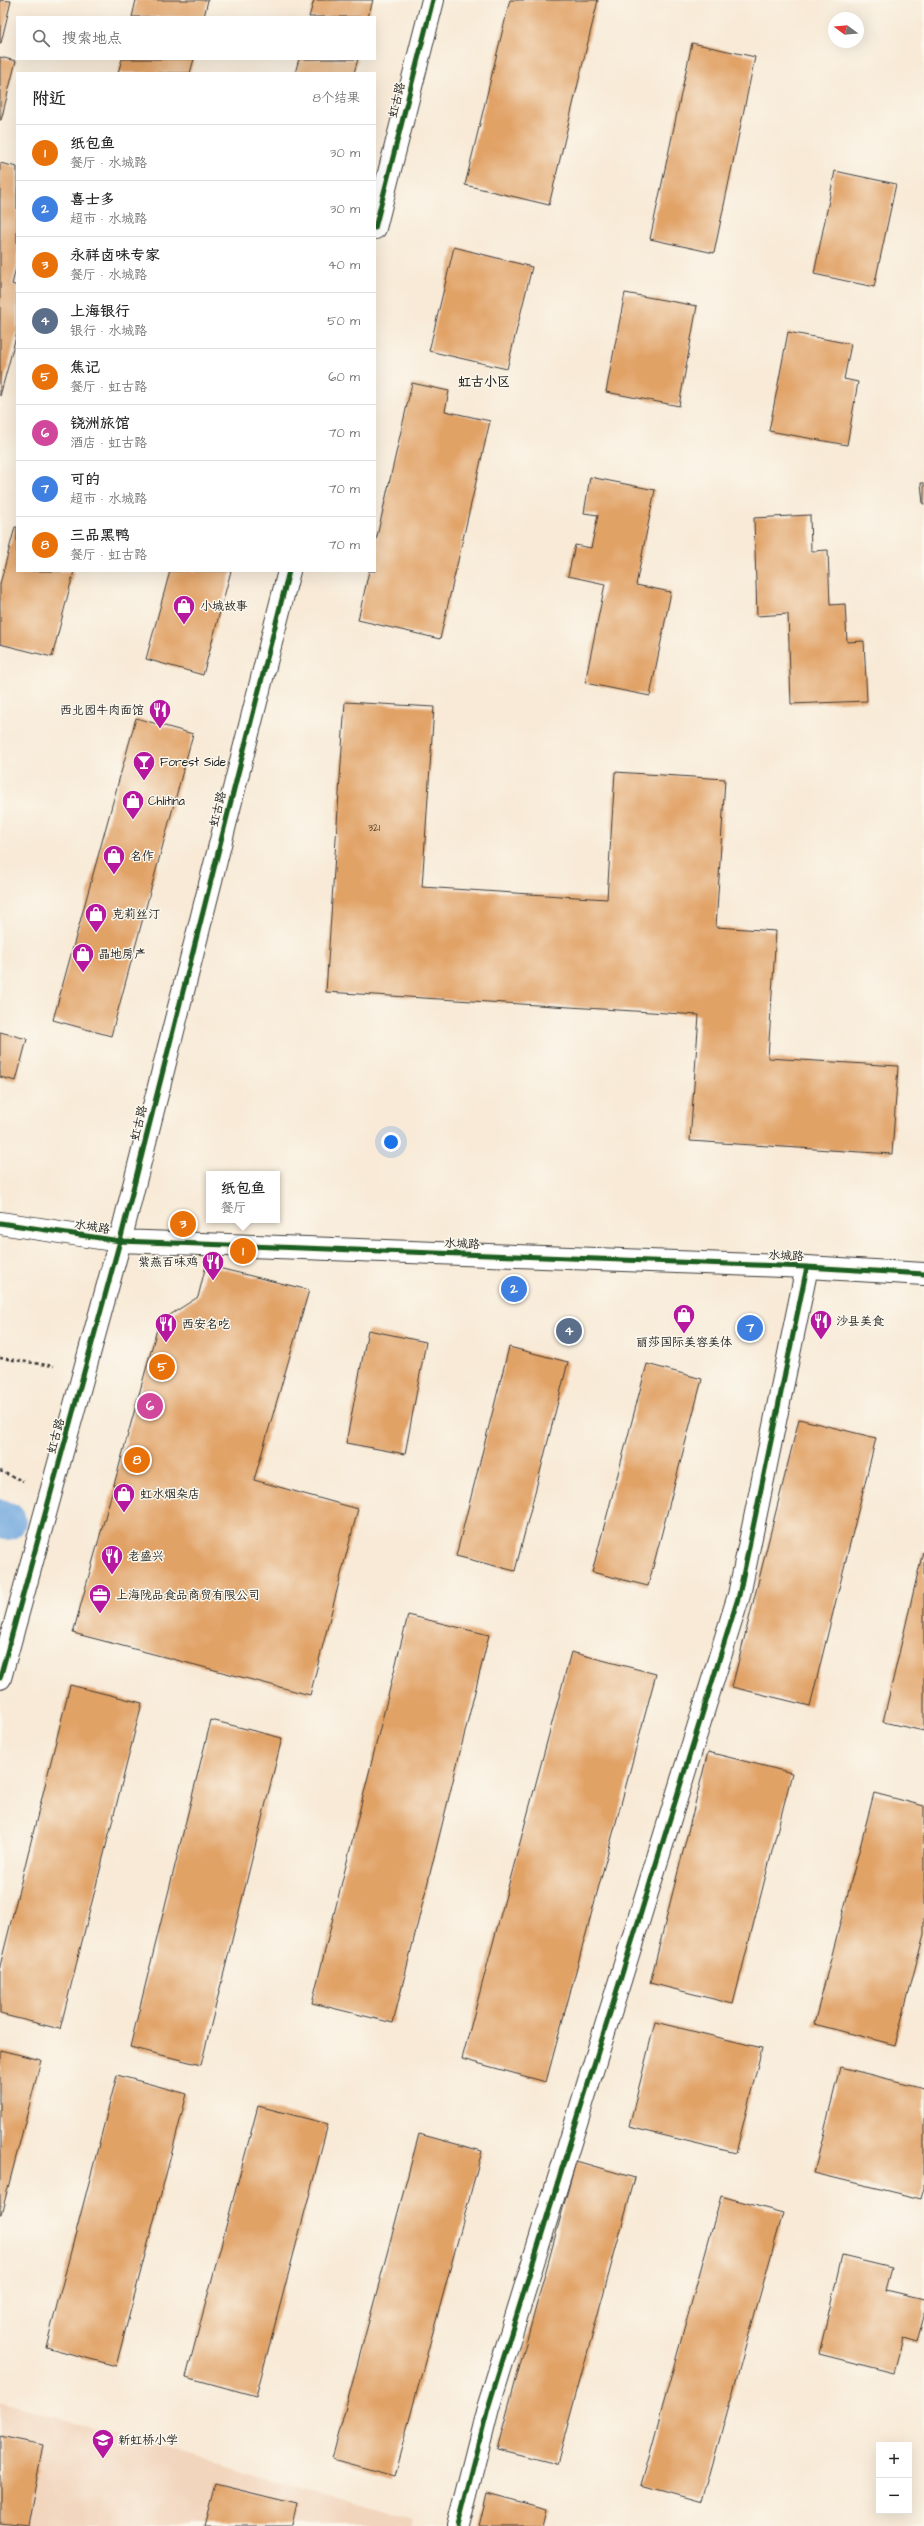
<!DOCTYPE html>
<html lang="zh">
<meta charset="utf-8">
<style>
:root{--surface:#fff;--page:#f2f2f2;--text:#222;--muted:#767676;--line:#e0e0e0;--accent:#7c3aed}
body{margin:0;font-family:"Architects Daughter","LXGW WenKai TC",sans-serif;background:var(--page);color:var(--text)}
.controls{position:absolute;right:12px;bottom:12px;display:grid;overflow:hidden;border-radius:0px;box-shadow:0 4px 16px #0002}
.controls button{width:36px;height:36px;display:grid;place-items:center;padding:0;border:0;border-bottom:1px solid var(--line);background:var(--surface);color:var(--text);font:20px sans-serif}
.compass{position:absolute;left:828px;top:12px;width:36px;height:36px;border-radius:50%;background:var(--surface);box-shadow:0 4px 16px #0002;rotate:286deg}
.you{position:absolute;left:391px;top:1142px;width:14px;height:14px;margin:-10px;border:3px solid #fff;border-radius:50%;background:#1a73e8;box-shadow:0 0 0 6px #1a73e833}
.badge{display:grid;place-items:center;width:26px;height:26px;border-radius:50%;background:var(--accent);color:#fff;font-size:13px;font-weight:700}
.pin{position:absolute;translate:-50% -50%;border:2px solid #fff;box-shadow:0 1px 4px #0006}
.popup{position:absolute;left:206px;top:1171px;width:74px;height:52px;box-sizing:border-box;display:grid;place-content:center;border-radius:0px;background:var(--surface);filter:drop-shadow(0 1px 3px #0005);font-size:13px;white-space:nowrap;color:var(--muted)}
.popup b{font-size:15px;color:var(--text)}
.popup::after{content:'';position:absolute;left:50%;top:100%;margin-left:-8px;border:8px solid transparent;border-top-color:var(--surface)}
.list{margin:0;padding:0;list-style:none}
h2{display:flex;justify-content:space-between;align-items:center;height:52px;margin:0;padding:0 16px;font-size:17px}
h2 small{font-size:13px;font-weight:400;color:var(--muted)}
.list li{display:grid;grid-template-columns:26px 1fr auto;gap:12px;align-items:center;box-sizing:border-box;height:56px;padding:0 16px;border-top:1px solid var(--line)}
.list b{display:block;font-size:15px;white-space:nowrap}
.list p{margin:0;font-size:13px;white-space:nowrap;color:var(--muted)}
.list em{font-size:13px;font-style:normal;color:var(--muted)}
.icon{flex:none;width:22px;height:22px;fill:none;stroke:currentColor;stroke-width:2;stroke-linecap:round;stroke-linejoin:round}
.map{position:relative;flex:none;width:924px;height:2526px;overflow:hidden}
.search{position:absolute;background:var(--surface);box-shadow:0 4px 16px #0002;left:16px;top:16px;width:360px;height:44px;display:flex;align-items:center;gap:10px;box-sizing:border-box;padding:0 14px;border-radius:0px;color:var(--muted);font-size:15px}
.panel{position:absolute;background:var(--surface);box-shadow:0 4px 16px #0002;left:16px;top:72px;width:360px;height:500px;border-radius:0px}
.map>svg:first-child{display:block}
.built{fill:#f2d5bd}
.lines{fill:none;stroke-linecap:round;stroke-linejoin:round}
.canal{stroke:#70a7de;stroke-width:38}
.building{fill:#e1a266}
.minor-casing{stroke:#3d3b38;stroke-width:24}
.tertiary-casing{stroke:#3d3b38;stroke-width:24}
.path{stroke:#3d3b38;stroke-width:2.5;stroke-dasharray:3 3;stroke-linecap:butt}
.minor{stroke:#fff;stroke-width:22}
.tertiary{stroke:#fff;stroke-width:22}
.cycleway-casing{stroke:#fbf7ec;stroke-width:8}
.cycleway{stroke:#1b5e20;stroke-width:5}
.labels{text-anchor:middle;dominant-baseline:central;stroke-width:3;stroke-linejoin:round;paint-order:stroke}
.number-label{font-size:10px;fill:#4d3e2e}
.street-label{font-size:12px;fill:#1c1c1c;stroke:#fbf7ec}
.poi-label{font-size:12px;fill:#1c1c1c;stroke:#fbf7ec;text-anchor:start}
.neighbourhood-label{font-size:13px;font-weight:bold;fill:#1c1c1c;stroke:#fbf7ec}
</style>
<div class="map">
<svg width="924" height="2526" viewBox="0 0 924 2526">
<rect width="100%" height="100%" fill="#fbf7ec"/>
<filter id="ink" filterUnits="userSpaceOnUse"><feTurbulence type="fractalNoise" baseFrequency=".025" numOctaves="2"/><feDisplacementMap in="SourceGraphic" scale="8" xChannelSelector="R" yChannelSelector="G"/><feConvolveMatrix kernelMatrix="1 2 1 2 8 2 1 2 1" color-interpolation-filters="sRGB"/></filter>
<filter id="wash" filterUnits="userSpaceOnUse"><feTurbulence type="fractalNoise" baseFrequency=".012" numOctaves="4" result="noise"/><feDisplacementMap in="SourceGraphic" scale="16" xChannelSelector="R" yChannelSelector="G"/><feGaussianBlur stdDeviation="0.9" result="paint"/><feColorMatrix in="noise" values="0 0 0 0 0 0 0 0 0 0 0 0 0 0 0 0 0 1.4 0 .05"/><feComposite in="paint" operator="in"/></filter>
<g filter="url(#wash)">
<rect width="100%" height="100%" fill="#f8ead7"/>
<path class="built" d="M0,2401L411,2518L409,2526H0Z"/>
<g class="lines">
<path class="canal" d="M0,1518L7,1521"/>
</g>
<g id="blocks">
<path class="building" d="M0,0L11,1L1,43H0Z
M136,0H208L204,17H132Z
M314,0H373L368,17H309Z
M510,0H598L549,205L465,185Z
M692,43L755,57L714,253L650,239Z
M0,57L16,61L1,120H0Z
M122,59H194L190,73H118Z
M299,59H358L354,73H295Z
M0,163L17,167V264L12,284L17,286V333L0,396Z
M835,171L896,184L874,287L814,274Z
M454,247L532,267L507,369L429,351Z
M625,293L697,306L679,406L606,392Z
M788,332L851,344L844,379L858,382L847,445L769,431Z
M412,383L449,391L445,411L490,421L440,639L358,620L369,571H375V545Z
M590,477L655,490L636,585L671,592L650,696L585,683L605,584L568,576L575,545L591,548L598,515L584,513Z
M921,483H924V504H923Z
M810,515L811,551L828,550L830,605L845,604L847,642L864,641L867,701L791,704L788,614L757,616L754,518Z
M15,527H17V571H74L52,657L0,644V584Z
M170,571H231L203,675L146,659Z
M345,702L434,707L422,887L607,899L615,772L725,779L716,927L776,931L768,1058L898,1066L892,1154L690,1141L699,1015L326,992Z
M136,718L193,734L111,1036L53,1020Z
M0,1032L27,1039L16,1081L0,1077Z
M206,1265L309,1290L254,1480L358,1509L310,1695L73,1633L159,1322L198,1297Z
M368,1330L426,1342L405,1454L346,1443Z
M509,1347L568,1362L515,1571L456,1556Z
M647,1364L702,1379L648,1586L592,1572Z
M799,1419L876,1438L810,1706L732,1687Z
M923,1551H924V1731L883,1722Z
M408,1615L489,1635L393,2023L312,2003Z
M571,1652L656,1674L546,2082L462,2059Z
M70,1685L142,1703L60,2029L0,2014V1966Z
M211,1720L282,1738L201,2065L130,2047Z
M708,1752L792,1773L733,2004L650,1983Z
M874,1793L924,1806V1934L895,2045L814,2024Z
M655,2022L762,2048L736,2153L629,2127Z
M0,2050L41,2060L1,2215H0Z
M840,2067L924,2088V2188L921,2199L814,2173Z
M117,2075L187,2094L116,2366L46,2347Z
M258,2106L328,2124L256,2396L186,2377Z
M419,2134L482,2151L394,2476L332,2459Z
M576,2161L635,2178L557,2464L497,2449Z
M721,2196L783,2213L702,2502L641,2485Z
M842,2256L892,2268L886,2290L924,2299V2316L917,2343L903,2339L894,2373L819,2354Z
M0,2436L43,2445L28,2526L0,2523Z
M215,2484L297,2504L292,2526H204Z
M487,2493L547,2509L543,2526H479Z"/>
</g>
</g>
<g filter="url(#ink)">
<use href="#blocks" fill-opacity="0" stroke="#3d3b38" stroke-width="1"/>
<g class="lines">
<g class="minor-casing">
<path id="minor" d="M458,2526L488,2408L739,1595L807,1267"/>
</g>
<g class="tertiary-casing">
<path id="tertiary" d="M375,228L433,0
M0,1223L120,1241L807,1267L924,1274
M0,1678L120,1241L289,571"/>
</g>
<path class="path" d="M0,1358L54,1366
M0,1471L23,1481"/>
<use href="#minor" class="minor"/>
<use href="#tertiary" class="tertiary"/>
<g class="cycleway-casing">
<path id="cycleway" d="M375,228L433,0
M0,1223L120,1241L807,1267L924,1274
M0,1678L120,1241L289,571
M458,2526L488,2408L739,1595L807,1267"/>
</g>
<use href="#cycleway" class="cycleway"/>
</g>
</g>
<defs>
<g id="shop-pin" transform="scale(1.15)"><path d="M0 17L-7.5 6A9.5 9.5 0 1 1 7.5 6Z" fill="#b5179e" stroke="#fbf7ec"/><path d="M-5-2.5h2.3a2.7 3.5 0 0 1 5.4 0H5L5.5 6h-11ZM-1.5-2.5h3a1.5 2.3 0 0 0-3 0Z" fill="#fff"/></g>
<g id="restaurant-pin" transform="scale(1.15)"><path d="M0 17L-7.5 6A9.5 9.5 0 1 1 7.5 6Z" fill="#b5179e" stroke="#fbf7ec"/><path d="M-5-6h1v4h1v-4h1v4h1v-4h1v5L-1.5 .5V6h-2V.5L-5-1ZM5-6V6H3V1.5H1.5Q1.5-4 5-6Z" fill="#fff"/></g>
<g id="bar-pin" transform="scale(1.15)"><path d="M0 17L-7.5 6A9.5 9.5 0 1 1 7.5 6Z" fill="#b5179e" stroke="#fbf7ec"/><path d="M-6-5H6L.8 .8V4.5H3.5V6h-7V4.5H-.8V.8Z" fill="#fff"/></g>
<g id="office-pin" transform="scale(1.15)"><path d="M0 17L-7.5 6A9.5 9.5 0 1 1 7.5 6Z" fill="#b5179e" stroke="#fbf7ec"/><path d="M-6-3h4V-5.5h4V-3h4V5H-6ZM-1-4.5V-3h2v-1.5ZM-6 0V1H6V0Z" fill="#fff"/></g>
<g id="school-pin" transform="scale(1.15)"><path d="M0 17L-7.5 6A9.5 9.5 0 1 1 7.5 6Z" fill="#b5179e" stroke="#fbf7ec"/><path d="M0-5L7-2L0 1L-7-2ZM-4 1L0 2.5L4 1V4Q0 6-4 4Z" fill="#fff"/></g>
</defs>
<g fill-rule="evenodd">
<use href="#shop-pin" x="184" y="606"/>
<use href="#restaurant-pin" x="160" y="710"/>
<use href="#bar-pin" x="144" y="762"/>
<use href="#shop-pin" x="133" y="801"/>
<use href="#shop-pin" x="114" y="856"/>
<use href="#shop-pin" x="96" y="914"/>
<use href="#shop-pin" x="83" y="954"/>
<use href="#restaurant-pin" x="213" y="1262"/>
<use href="#shop-pin" x="684" y="1315"/>
<use href="#restaurant-pin" x="821" y="1321"/>
<use href="#restaurant-pin" x="166" y="1324"/>
<use href="#shop-pin" x="124" y="1494"/>
<use href="#restaurant-pin" x="112" y="1556"/>
<use href="#office-pin" x="100" y="1595"/>
<use href="#school-pin" x="103" y="2440"/>
</g>
<g class="labels">
<g class="number-label">
<text x="374" y="828">321</text>
</g>
<g class="street-label">
<text transform="translate(397 100) rotate(-76)">虹古路</text>
<text transform="translate(218 809) rotate(-76)">虹古路</text>
<text transform="translate(139 1123) rotate(-76)">虹古路</text>
<text transform="translate(92 1227) rotate(9)">水城路</text>
<text transform="translate(462 1244) rotate(2)">水城路</text>
<text transform="translate(786 1256) rotate(2)">水城路</text>
<text transform="translate(56 1436) rotate(-75)">虹古路</text>
</g>
<g class="poi-label">
<text x="200" y="606">小城故事</text>
<text x="144" y="710" text-anchor="end">西北园牛肉面馆</text>
<text x="160" y="762">Forest Side</text>
<text x="148" y="801">Chlitina</text>
<text x="130" y="856">名作</text>
<text x="112" y="914">克莉丝汀</text>
<text x="98" y="954">晶地房产</text>
<text x="198" y="1262" text-anchor="end">紫燕百味鸡</text>
<text x="836" y="1321">沙县美食</text>
<text x="182" y="1324">西安名吃</text>
<text x="684" y="1342" text-anchor="middle">丽莎国际美容美体</text>
<text x="140" y="1494">虹水烟杂店</text>
<text x="128" y="1556">老盛兴</text>
<text x="116" y="1595">上海陇品食品商贸有限公司</text>
<text x="118" y="2440">新虹桥小学</text>
</g>
<g class="neighbourhood-label">
<text x="484" y="382">虹古小区</text>
</g>
</g>
</svg>
<div class="controls">
<button>+</button>
<button>−</button>
</div>
<svg class="compass" viewBox="-18 -18 36 36"><path d="M0-13l5 13h-10z" fill="#e53935"/><path d="M0 13l5-13h-10z" fill="#767676"/></svg>
<div class="you"></div>
<div class="pin badge" style="left:243px;top:1251px;background:#e8710a">1</div>
<div class="popup"><b>纸包鱼</b>餐厅</div>
<div class="pin badge" style="left:514px;top:1289px;background:#3f7fe0">2</div>
<div class="pin badge" style="left:183px;top:1224px;background:#e8710a">3</div>
<div class="pin badge" style="left:569px;top:1331px;background:#5c6f8a">4</div>
<div class="pin badge" style="left:162px;top:1367px;background:#e8710a">5</div>
<div class="pin badge" style="left:150px;top:1406px;background:#d1479c">6</div>
<div class="pin badge" style="left:750px;top:1328px;background:#3f7fe0">7</div>
<div class="pin badge" style="left:137px;top:1460px;background:#e8710a">8</div>
<div class="search"><svg class="icon" aria-label="search" viewBox="0 0 24 24"><circle cx="10" cy="10" r="6"/><path d="M15 15l6 6"/></svg>搜索地点</div>
<section class="panel">
<h2>附近<small>8个结果</small></h2>
<ul class="list">
<li><span class="badge" style="background:#e8710a">1</span><div><b>纸包鱼</b><p>餐厅 · 水城路</p></div><em>30 m</em></li>
<li><span class="badge" style="background:#3f7fe0">2</span><div><b>喜士多</b><p>超市 · 水城路</p></div><em>30 m</em></li>
<li><span class="badge" style="background:#e8710a">3</span><div><b>永祥卤味专家</b><p>餐厅 · 水城路</p></div><em>40 m</em></li>
<li><span class="badge" style="background:#5c6f8a">4</span><div><b>上海银行</b><p>银行 · 水城路</p></div><em>50 m</em></li>
<li><span class="badge" style="background:#e8710a">5</span><div><b>焦记</b><p>餐厅 · 虹古路</p></div><em>60 m</em></li>
<li><span class="badge" style="background:#d1479c">6</span><div><b>铙洲旅馆</b><p>酒店 · 虹古路</p></div><em>70 m</em></li>
<li><span class="badge" style="background:#3f7fe0">7</span><div><b>可的</b><p>超市 · 水城路</p></div><em>70 m</em></li>
<li><span class="badge" style="background:#e8710a">8</span><div><b>三品黑鸭</b><p>餐厅 · 虹古路</p></div><em>70 m</em></li>
</ul>
</section>
</div>
